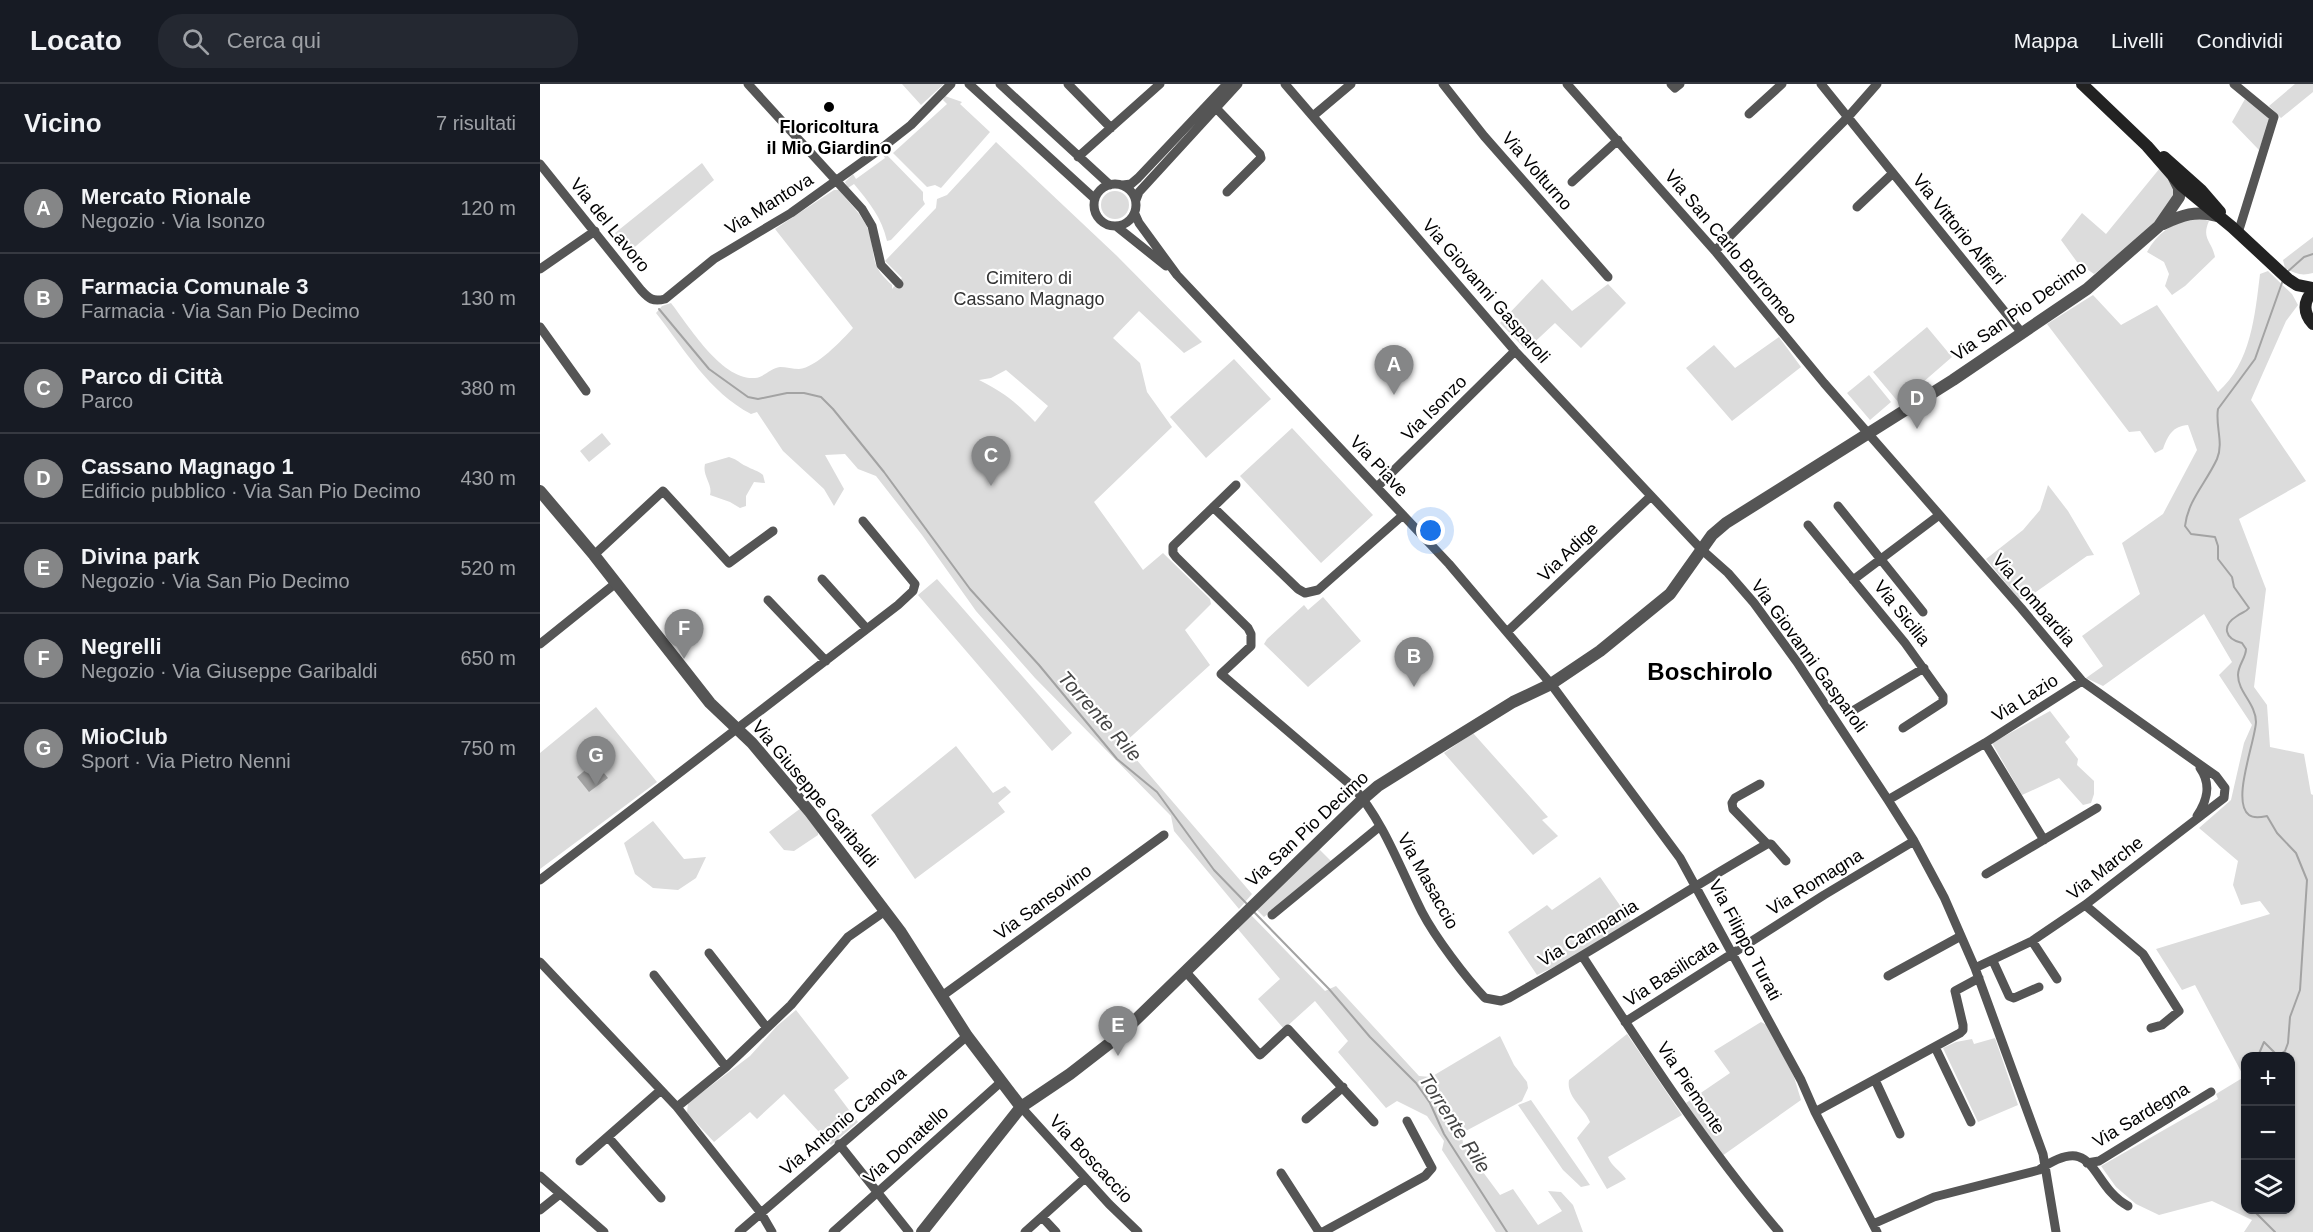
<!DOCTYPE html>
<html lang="it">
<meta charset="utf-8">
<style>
:root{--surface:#171b24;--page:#242831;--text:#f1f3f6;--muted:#9ea1a6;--line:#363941;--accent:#858687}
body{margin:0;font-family:Arial,sans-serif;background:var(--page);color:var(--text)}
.controls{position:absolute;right:18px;bottom:18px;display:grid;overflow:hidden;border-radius:12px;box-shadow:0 2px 4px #0004}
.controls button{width:54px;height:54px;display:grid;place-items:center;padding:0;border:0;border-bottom:2px solid var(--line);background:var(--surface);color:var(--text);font:30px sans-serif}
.you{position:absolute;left:891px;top:447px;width:21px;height:21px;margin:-15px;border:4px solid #fff;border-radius:50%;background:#1a73e8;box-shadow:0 0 0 9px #1a73e833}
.badge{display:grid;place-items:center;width:39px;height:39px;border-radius:50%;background:var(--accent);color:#fff;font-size:20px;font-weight:700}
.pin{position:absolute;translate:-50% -50px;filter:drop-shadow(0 2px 3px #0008)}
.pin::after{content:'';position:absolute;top:32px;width:21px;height:18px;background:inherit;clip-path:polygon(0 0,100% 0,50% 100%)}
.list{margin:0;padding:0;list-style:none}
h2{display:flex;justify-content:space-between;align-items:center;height:78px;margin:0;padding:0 24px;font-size:26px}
h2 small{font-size:20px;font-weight:400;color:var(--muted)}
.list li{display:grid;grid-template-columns:39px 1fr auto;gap:18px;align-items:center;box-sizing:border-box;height:90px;padding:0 24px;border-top:2px solid var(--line)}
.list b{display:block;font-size:22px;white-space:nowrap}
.list p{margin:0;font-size:20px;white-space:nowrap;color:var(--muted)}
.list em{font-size:20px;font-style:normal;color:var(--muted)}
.icon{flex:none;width:33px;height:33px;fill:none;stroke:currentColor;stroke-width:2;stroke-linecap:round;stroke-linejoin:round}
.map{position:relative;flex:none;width:1773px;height:1148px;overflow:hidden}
header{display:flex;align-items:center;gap:36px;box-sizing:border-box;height:84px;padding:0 30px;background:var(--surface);border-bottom:2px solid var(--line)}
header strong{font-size:28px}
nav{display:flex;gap:33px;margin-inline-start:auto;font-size:21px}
.search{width:420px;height:54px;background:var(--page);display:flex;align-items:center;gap:15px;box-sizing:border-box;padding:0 21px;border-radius:24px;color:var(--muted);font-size:22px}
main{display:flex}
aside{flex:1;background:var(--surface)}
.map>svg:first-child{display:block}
.green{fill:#dcdcdc;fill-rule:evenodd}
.water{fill:#a3a3a3}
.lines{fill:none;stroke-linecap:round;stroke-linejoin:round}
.stream{stroke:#a3a3a3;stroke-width:2}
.minor{stroke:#555;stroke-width:9}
.tertiary{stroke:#555;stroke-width:12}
.secondary{stroke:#222;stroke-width:12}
.poi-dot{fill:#000;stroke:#fff;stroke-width:2}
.labels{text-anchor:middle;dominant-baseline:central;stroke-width:4.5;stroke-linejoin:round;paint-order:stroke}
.poi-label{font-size:18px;font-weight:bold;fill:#000;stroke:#fff}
.street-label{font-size:18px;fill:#000;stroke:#fff}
.park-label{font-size:18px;fill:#333;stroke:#fff}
.water-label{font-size:20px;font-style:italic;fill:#444;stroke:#fff}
.district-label{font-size:24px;font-weight:bold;fill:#000;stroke:#fff}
</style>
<header>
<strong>Locato</strong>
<div class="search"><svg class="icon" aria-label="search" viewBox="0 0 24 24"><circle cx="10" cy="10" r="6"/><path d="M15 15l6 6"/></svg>Cerca qui</div>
<nav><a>Mappa</a><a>Livelli</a><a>Condividi</a></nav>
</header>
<main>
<aside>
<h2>Vicino<small>7 risultati</small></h2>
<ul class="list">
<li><span class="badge">A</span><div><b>Mercato Rionale</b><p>Negozio · Via Isonzo</p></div><em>120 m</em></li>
<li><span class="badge">B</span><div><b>Farmacia Comunale 3</b><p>Farmacia · Via San Pio Decimo</p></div><em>130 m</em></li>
<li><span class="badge">C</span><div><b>Parco di Città</b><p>Parco</p></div><em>380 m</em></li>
<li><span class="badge">D</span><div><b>Cassano Magnago 1</b><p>Edificio pubblico · Via San Pio Decimo</p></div><em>430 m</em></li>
<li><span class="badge">E</span><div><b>Divina park</b><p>Negozio · Via San Pio Decimo</p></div><em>520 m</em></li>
<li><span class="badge">F</span><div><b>Negrelli</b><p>Negozio · Via Giuseppe Garibaldi</p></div><em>650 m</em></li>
<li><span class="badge">G</span><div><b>MioClub</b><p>Sport · Via Pietro Nenni</p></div><em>750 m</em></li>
</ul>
</aside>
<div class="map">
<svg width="1773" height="1148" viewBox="0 0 1773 1148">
<rect width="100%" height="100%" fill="#fff"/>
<path class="green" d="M362,0H404L381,21Z
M1755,0H1773V8L1741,34L1729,22Z
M405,12L422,18L420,20L450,48L401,104L395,101L387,103L353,69L407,20L403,16Z
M1705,15L1730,35L1719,66L1692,38Z
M456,58L577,172L662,258L644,269L599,227L573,254L600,279L607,308L632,343L554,418L603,486L623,469L670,515L671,520L645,546L670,581L583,660L712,810L699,825L634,747L631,732L495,594L436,527L382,451L336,392L318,385L305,370L285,371L304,405L294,422L284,405L243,367L217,328L211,330C169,308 145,266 116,229L122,222L131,219C149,242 182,297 215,294C224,293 231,284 240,283C246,283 253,285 259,285C276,284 302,256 313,244L235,145L294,106H299C308,118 324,132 329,148C337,174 328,179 352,201V205L362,194L345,177L396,124L397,115L407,111ZM466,286L508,322L495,338C476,318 463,308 439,296L451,294Z
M344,68L383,108V116L385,120L351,156L347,157C342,134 329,118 314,100L308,104L305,98L313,90L316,95L345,74L342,69Z
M162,79L174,96L90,167L75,149Z
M1620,84C1626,90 1636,98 1636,107C1633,130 1573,175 1554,190L1537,178L1521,156L1542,129L1566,150Z
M561 121a14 14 0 1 1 28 0a14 14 0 1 1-28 0Z
M1652,132L1669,137C1661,155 1672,157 1675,173L1645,202L1632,211L1625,202L1629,190L1624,178L1607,168C1617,149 1632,140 1652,132Z
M1773,153V189C1762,192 1755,190 1745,184L1743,176Z
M1728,187L1752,210L1758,221L1746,237L1711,316L1766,397L1699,435L1726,505L1714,603L1727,621L1730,663L1764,670L1771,710L1773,711V1148H1704L1712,1136L1672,1117L1619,1131L1596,1120L1576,1103L1561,1082L1678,1015L1676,1010L1704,993L1655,901L1642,906L1616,865L1730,830L1720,817L1701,821L1693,801L1698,777L1659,744L1691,716L1704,659L1712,641L1679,591L1692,578L1664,530L1563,602L1546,594L1563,582L1542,552L1600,510L1582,459L1623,430L1657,366L1648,341C1633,342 1628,351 1623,365L1615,369L1600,347L1589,348L1507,240L1553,211L1581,241L1617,221L1678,308C1711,279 1715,231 1720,190ZM1706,972H1750V1126H1706Z
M1002,195L1032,227L1068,200L1086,219L1041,264L1015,239L986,266L960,239Z
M1387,243L1412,273L1359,319L1333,288Z
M1239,253L1261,283L1192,337L1146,284L1174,261L1195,284Z
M694,275L731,315L666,374L630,333Z
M1329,291L1351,318L1330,336L1307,309Z
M752,344L833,431L781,479L700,392Z
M62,349L71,360L49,378L40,367Z
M189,373C199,376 199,379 206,382C213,386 217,386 223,391L225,399L214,398L206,412V422L200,424L190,418L170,411C173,400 162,392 165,380Z
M1508,401L1528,427L1554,471L1547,472L1486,515H1479L1446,475L1483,446L1500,426Z
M397,495L532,649L512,667L378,511Z
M783,513L821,557L768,603L724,560L727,555L764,521L768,526Z
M56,623L117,698L0,785V669Z
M1510,627L1530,653L1525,658L1538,675L1537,681L1554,697V710L1551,719L1543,721L1519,694L1482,711L1452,659Z
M933,649L1008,733L1002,736L1018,752L993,771L904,669Z
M416,662L453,709L465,702L471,708L458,719L465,728L375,795L331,731Z
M261,724L278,746V751L254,767L244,766L229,748Z
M113,737L144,775L166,773L156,794L138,806L113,804L95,790L84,759Z
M779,765L793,779L724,833L716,825Z
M1060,793L1091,837L1033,874L997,891L968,848L1007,821L1012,826Z
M711,831L785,907L796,902L879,992L891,993L960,952L974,981L987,998L988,1004L982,1017L922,1049L923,1061L960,1111L973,1105L998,1141L1022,1127L1008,1107L1021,1108L1033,1121L1043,1148H956L902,1066L904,1057L887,1032L857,1017L846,1024L798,968L808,957L775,917L744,945L718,915L740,895L697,844Z
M256,926L309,994L294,1006L318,1038L291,1061L244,1010L217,1035L210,1028L174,1058L147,1029L148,1019L210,972L237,942Z
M1221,938L1227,941L1254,993L1261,1016L1182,1072L1146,1019L1190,989L1174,967Z
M1087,950L1142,1031L1068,1073C1072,1083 1080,1086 1086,1095L1067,1105L1037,1054L1050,1038C1044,1023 1026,1013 1029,996Z
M1455,954L1478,1021L1438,1038L1403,964L1416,958L1432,955L1434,960Z
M991,1016L1050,1101L1041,1103L1023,1086L978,1021Z"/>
<path class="water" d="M55,678L68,694L49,708L37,693Z"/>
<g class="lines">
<path class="stream" d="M1746,189L1764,173L1773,170
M119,225L169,285L208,313L218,315L247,309H264L281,313L293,325L344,388L430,505L499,581L577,675L617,708L674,786L707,820
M713,827L789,905L830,953L876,999L890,1019L904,1050L967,1148
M1718,972L1724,958L1738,972L1745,967L1748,959L1750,933L1760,906L1767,796L1756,769L1737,749L1727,732C1722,733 1714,735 1709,731C1691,718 1715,658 1716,638C1716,620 1698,608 1698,591C1698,581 1706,574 1706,565L1702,559C1685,555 1681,542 1697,532C1702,528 1705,529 1709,524L1694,503L1692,493L1678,475V462L1675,453L1651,450L1645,442C1648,416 1666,399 1677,375C1684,359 1675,341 1678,325L1715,275L1743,196
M1706,1000L1703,1034L1706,1039
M1713,1126L1735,1148"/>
<path class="minor" d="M208,0L322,125L332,142L341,181L359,200
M429,0L555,115
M460,0L570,101
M528,0L571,44
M745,0L975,267L1161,465L1188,489L1214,519L1257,578L1348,716L1374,757L1404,813L1435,884L1503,1070L1516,1148
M903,0L944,52L1068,193
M1027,0L1175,167L1284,299L1481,524L1542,597L1676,692L1685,704L1684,714L1545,821L1492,857L1435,884
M1131,0L1135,4L1140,0
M1281,0L1482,249
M1694,0L1734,33L1698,149
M676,24L720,70L721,74L687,108
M1209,30L1242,0
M773,32L811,0
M538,73L620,0
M0,80L101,206C109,215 113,218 125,215L174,175L251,129L343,63L371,41L411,0
M1032,98L1078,56
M554 121a21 21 0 1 1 42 0a21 21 0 1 1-42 0Z
M583,101L591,100L598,94L687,0
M596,116L599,108L698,0
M1317,123L1353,89
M595,130L599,139L637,191L909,480L1011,600L1140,774L1261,996L1275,1028L1337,1148
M576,142L626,182
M1175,167L1308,33L1337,0
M0,185L55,147
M0,243L46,307
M696,401L633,462V469L636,473L708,544L711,550V562L681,590L812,702C844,737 861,787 882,828C895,853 926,894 945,914L961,917L969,914C1057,865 1140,810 1227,760
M837,403L975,267
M1298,422L1383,528
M673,423L758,505L765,509L778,506L863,431
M1268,441L1365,559L1403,612V618L1363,644
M54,471L123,407L189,479L233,447
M282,495L327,545
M1313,496L1398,432
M228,516L286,577
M967,548L1111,412
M0,560L76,499
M1309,629L1384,584
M1445,659L1504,756
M1220,700L1195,714L1192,719L1193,725L1227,760H1231L1246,777
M1348,716L1445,659L1542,597
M1657,732C1667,717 1672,701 1660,684
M1446,790L1557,724
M0,796L358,521L373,507L375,500L323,437
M1545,821L1603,870L1639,927L1622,941L1611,944
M732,831L839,743
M1492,857L1517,895
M169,869L227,944
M1043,873C1104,967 1166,1062 1239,1148
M1453,877L1469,912L1474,914L1499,903
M0,878L137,1023L221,1129L232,1148
M645,887L720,971L748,945L834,1038
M114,891L186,983
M1348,892L1421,852
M402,912L624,751
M1085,938L1284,811L1374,757
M1395,963L1431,1038
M1335,996L1360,1050
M137,1023L186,983L251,921L308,853L345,827
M481,1023L569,1120L598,1148
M1275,1028L1420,949L1423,946V941L1415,907L1439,894
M766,1035L803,1003
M68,1053L121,1114
M299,1060L369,1148
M40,1077L121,1006
M1547,1079L1559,1077L1671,1008
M741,1089L779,1148
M0,1092L64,1148
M0,1126L20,1110
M502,1133L516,1148
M1333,1140L1394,1113L1499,1086C1557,1046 1549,1101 1588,1122
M199,1148L427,952
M293,1148L461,998
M485,1148L545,1094
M783,1148L885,1092L892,1084L867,1037"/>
<path class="tertiary" d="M1623,140C1642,131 1656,126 1677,132
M0,407L54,471L170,619L212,659L270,728L360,847L427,952L481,1023
M382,1148L481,1023L530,990L579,952L823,715L838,702L889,670L973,618L1011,600L1060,567L1130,510L1172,451L1186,439L1413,296L1547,205L1619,142L1639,113V104L1634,94"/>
<path class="secondary" d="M1542,0L1607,62L1641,101L1692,143L1748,195L1757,201L1773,204
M1624,73L1661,106L1680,128
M1773,207C1763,217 1763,229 1773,240"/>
</g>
<circle class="poi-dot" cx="289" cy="23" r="6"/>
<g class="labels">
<g class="poi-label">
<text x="289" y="43">Floricoltura<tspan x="289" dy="21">il Mio Giardino</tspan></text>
</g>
<g class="street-label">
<text transform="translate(997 87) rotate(49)">Via Volturno</text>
<text transform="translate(229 120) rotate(-32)">Via Mantova</text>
<text transform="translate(70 141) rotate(51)">Via del Lavoro</text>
<text transform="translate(1419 145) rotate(51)">Via Vittorio Alfieri</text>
<text transform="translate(1191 163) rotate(50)">Via San Carlo Borromeo</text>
<text transform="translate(946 207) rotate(49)">Via Giovanni Gasparoli</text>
<text transform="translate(1479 227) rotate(-35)">Via San Pio Decimo</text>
<text transform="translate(894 324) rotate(-45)">Via Isonzo</text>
<text transform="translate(839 382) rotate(47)">Via Piave</text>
<text transform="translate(1028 468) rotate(-44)">Via Adige</text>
<text transform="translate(1494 516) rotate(49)">Via Lombardia</text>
<text transform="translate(1362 529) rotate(51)">Via Sicilia</text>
<text transform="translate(1269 572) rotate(54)">Via Giovanni Gasparoli</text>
<text transform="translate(1485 614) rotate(-32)">Via Lazio</text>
<text transform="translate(275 710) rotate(50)">Via Giuseppe Garibaldi</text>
<text transform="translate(767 745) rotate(-43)">Via San Pio Decimo</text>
<text transform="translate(1565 784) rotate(-38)">Via Marche</text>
<text transform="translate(888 797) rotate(61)">Via Masaccio</text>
<text transform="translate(1275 798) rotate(-32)">Via Romagna</text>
<text transform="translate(503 818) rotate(-36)">Via Sansovino</text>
<text transform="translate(1048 849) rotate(-31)">Via Campania</text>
<text transform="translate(1205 856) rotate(62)">Via Filippo Turati</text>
<text transform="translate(1131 889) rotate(-33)">Via Basilicata</text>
<text transform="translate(1151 1004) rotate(56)">Via Piemonte</text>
<text transform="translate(1601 1031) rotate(-31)">Via Sardegna</text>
<text transform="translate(303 1037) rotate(-40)">Via Antonio Canova</text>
<text transform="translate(366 1061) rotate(-42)">Via Donatello</text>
<text transform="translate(551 1075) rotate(47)">Via Boscaccio</text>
</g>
<g class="park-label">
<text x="489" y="194">Cimitero di<tspan x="489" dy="21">Cassano Magnago</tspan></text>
</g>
<g class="water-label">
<text transform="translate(560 632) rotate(48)">Torrente Rile</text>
<text transform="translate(915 1039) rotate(57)">Torrente Rile</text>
</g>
<g class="district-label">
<text x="1170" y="587">Boschirolo</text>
</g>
</g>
</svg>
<div class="controls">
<button>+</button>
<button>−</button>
<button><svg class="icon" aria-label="layers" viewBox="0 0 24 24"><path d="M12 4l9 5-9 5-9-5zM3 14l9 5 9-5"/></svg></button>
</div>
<div class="you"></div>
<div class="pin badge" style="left:854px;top:311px">A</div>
<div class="pin badge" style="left:874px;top:603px">B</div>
<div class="pin badge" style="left:451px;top:402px">C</div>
<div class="pin badge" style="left:1377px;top:345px">D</div>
<div class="pin badge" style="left:578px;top:972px">E</div>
<div class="pin badge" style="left:144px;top:575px">F</div>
<div class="pin badge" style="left:56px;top:702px">G</div>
</div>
</main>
